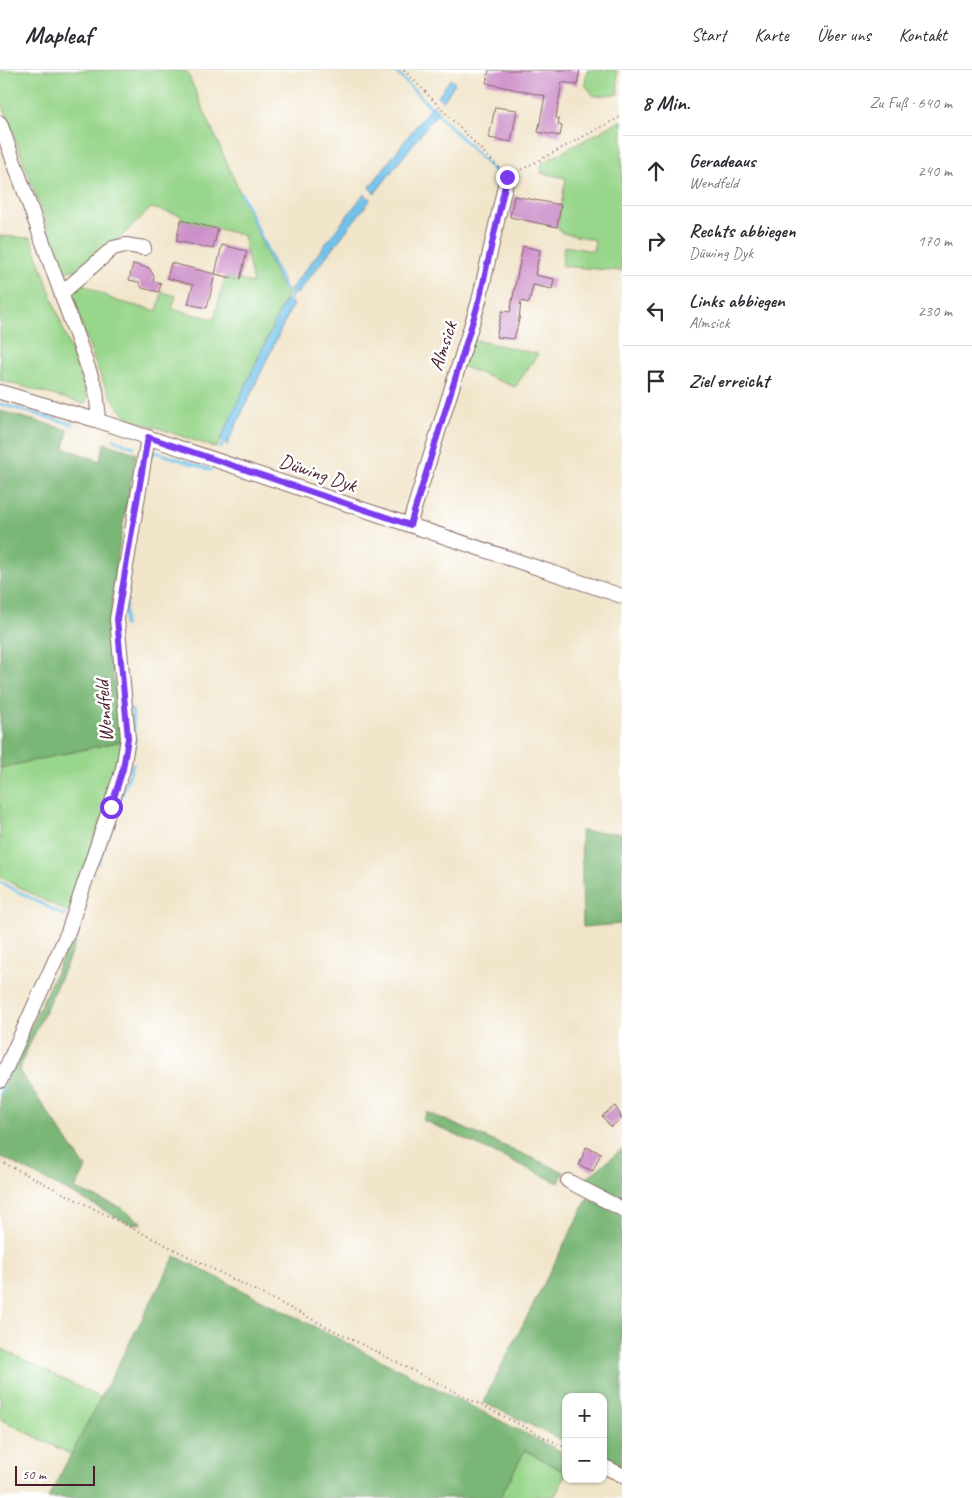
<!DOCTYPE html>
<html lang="de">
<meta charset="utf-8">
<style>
:root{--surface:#fff;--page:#f2f2f3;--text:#2b2b33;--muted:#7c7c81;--line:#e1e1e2}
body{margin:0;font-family:Caveat,sans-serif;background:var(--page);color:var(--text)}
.controls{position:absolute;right:15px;bottom:15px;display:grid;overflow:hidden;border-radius:10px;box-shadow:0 1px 4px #0004}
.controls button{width:45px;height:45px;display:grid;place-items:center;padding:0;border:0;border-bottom:1px solid var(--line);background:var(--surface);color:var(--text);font:25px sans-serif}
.scale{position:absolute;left:15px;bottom:12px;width:80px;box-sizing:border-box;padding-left:5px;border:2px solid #4a1f2b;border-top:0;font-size:14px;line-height:18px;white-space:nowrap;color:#4a1f2b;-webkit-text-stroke:4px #fff;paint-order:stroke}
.stop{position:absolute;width:15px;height:15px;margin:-11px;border:4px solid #7c3aed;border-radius:50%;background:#fff}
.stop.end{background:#7c3aed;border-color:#fff;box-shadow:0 1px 5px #0008}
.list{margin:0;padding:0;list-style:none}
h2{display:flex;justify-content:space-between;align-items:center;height:65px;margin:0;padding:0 20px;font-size:21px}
h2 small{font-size:16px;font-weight:400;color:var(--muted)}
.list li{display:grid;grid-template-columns:32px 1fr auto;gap:15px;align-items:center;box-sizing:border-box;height:70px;padding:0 20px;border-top:1px solid var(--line)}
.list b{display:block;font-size:19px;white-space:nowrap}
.list p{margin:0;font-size:16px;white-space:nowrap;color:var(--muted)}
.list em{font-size:16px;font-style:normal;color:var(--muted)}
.icon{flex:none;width:28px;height:28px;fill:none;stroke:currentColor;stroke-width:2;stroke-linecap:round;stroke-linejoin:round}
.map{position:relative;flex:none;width:622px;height:1428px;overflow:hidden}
header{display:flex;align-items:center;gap:30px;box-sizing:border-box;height:70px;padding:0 25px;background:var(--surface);border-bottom:1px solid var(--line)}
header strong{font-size:24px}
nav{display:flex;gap:28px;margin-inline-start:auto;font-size:18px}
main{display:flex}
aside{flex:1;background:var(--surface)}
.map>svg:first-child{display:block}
.green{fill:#98d68b;stroke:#717a5b}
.forest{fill:#7ab777;stroke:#626b51}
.water{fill:#6fc2eb;stroke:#5c708b}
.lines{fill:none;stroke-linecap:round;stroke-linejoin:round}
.stream{stroke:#6fc2eb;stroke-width:3}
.building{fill:#cc8fc9}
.minor-casing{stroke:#846463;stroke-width:16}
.path{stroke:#846463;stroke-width:2;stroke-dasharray:1 4;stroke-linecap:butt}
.minor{stroke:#fff;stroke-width:14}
.route{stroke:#7c3aed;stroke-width:6}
.labels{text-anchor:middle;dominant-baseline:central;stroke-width:5;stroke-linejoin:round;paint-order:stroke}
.street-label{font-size:20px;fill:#4a1f2b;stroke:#fff}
</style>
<header>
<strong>Mapleaf</strong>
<nav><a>Start</a><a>Karte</a><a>Über uns</a><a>Kontakt</a></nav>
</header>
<main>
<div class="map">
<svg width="622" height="1428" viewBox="0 0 622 1428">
<rect width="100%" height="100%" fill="#fff"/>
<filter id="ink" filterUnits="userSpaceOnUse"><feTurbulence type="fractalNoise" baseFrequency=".02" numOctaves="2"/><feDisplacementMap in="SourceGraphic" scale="10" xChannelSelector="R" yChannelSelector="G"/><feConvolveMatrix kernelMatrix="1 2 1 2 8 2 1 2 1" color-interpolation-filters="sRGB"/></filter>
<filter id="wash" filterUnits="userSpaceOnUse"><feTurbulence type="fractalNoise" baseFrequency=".0096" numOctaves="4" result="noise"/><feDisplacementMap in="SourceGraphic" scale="20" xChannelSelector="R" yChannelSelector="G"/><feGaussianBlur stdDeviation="1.12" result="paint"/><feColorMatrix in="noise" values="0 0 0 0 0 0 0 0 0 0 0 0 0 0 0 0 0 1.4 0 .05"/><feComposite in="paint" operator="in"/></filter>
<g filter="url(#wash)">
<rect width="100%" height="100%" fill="#f1e5ca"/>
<path class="green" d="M0,0H186L282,218L289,221L217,378L131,349C102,331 83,256 71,222L81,213L116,231L157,241L162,222L176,226L172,239L214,249L225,207L253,213L243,165L181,150V145L151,138L78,208L74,199L64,203L0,27Z
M587,0H617L618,24L594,26L585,15Z
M622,50V201L562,196L564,176L593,181L595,170L562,163L557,157L566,108L541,103L542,93Z
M0,166L31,168L88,329L84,334L0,310Z
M471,269L538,284L515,317L461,296Z
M122,671L116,707L69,843L0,807V698Z
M0,1278L101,1328L72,1385L0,1349Z
M525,1380L566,1403L555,1426L500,1428Z"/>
<path class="forest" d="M0,341L68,360L64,378L100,391L104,373L136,383C127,437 113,494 111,549C110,590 116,630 122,671L0,698Z
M581,761L622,763V854L583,857Z
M74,863L76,869L72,882L22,991L20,1002L86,1098L75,1119L122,1138L142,1153L132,1154L121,1149L0,1086V1023Z
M427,1042L564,1102L559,1113L423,1050Z
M622,1079V1131L582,1112Z
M588,1128L622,1145V1400L603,1391V1327H566V1372L483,1332Z
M175,1186L566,1384V1403L525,1380L500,1428H48Z"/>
<path class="water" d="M450,9L455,13L443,32L438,27Z
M432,35L439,41L375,123L369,118Z
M364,124L371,129L297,224L289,221Z
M285,230L293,234L227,375L220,371Z"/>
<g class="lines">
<path class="stream" d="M394,0L499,106
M241,123L285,219
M287,235L294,220
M0,334L72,354
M114,370L134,377
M221,378L225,370
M150,387L156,382L211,400
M124,555L126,534
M132,640L134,662
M135,668V677
M98,794L133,694
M0,812L65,846
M0,1023L4,1015"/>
</g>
<g id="blocks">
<path class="building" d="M489,0H580L577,15L562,12L556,48L559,49L558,55L562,56L560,66L538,62L545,26L486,13Z
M495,37L517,40L511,72L489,68Z
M514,126L561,135L557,157L510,147Z
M181,150L218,159L213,179L176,171Z
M222,175L247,181L240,210L215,204L207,238L188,234L193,215L167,208L171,193L215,204Z
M523,176L540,180L535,205L554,209L552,219L533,215L529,233L521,231L519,250L514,269L496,267L502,241L510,242Z
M133,194L149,198L154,206L153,211L161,213L159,222L142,218L139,212L129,210Z
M615,1036L622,1048L611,1057L602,1046Z
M586,1077L601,1083L593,1101L579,1095Z"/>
</g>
</g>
<g filter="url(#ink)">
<use href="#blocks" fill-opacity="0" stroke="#846463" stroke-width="1"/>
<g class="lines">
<g class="minor-casing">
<path id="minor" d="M0,53L96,320L98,340L96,350
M62,223L113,178L126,175L144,178
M0,322L96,350L622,526
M409,455L479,231L507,107
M0,1011L68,862L123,699L128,668L117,549L148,367
M568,1111L622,1139
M603,1396L622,1405"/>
</g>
<path class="path" d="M404,0L500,99
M517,102L622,46
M0,1091L566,1378"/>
<use href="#minor" class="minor"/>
</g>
</g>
<g class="lines" filter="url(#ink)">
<path class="route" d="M111,737L123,699L128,668L117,549L148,367L410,455L479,231L507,107"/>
</g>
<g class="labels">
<g class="street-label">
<text transform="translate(443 276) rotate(-72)">Almsick</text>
<text transform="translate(318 403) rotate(19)">Düwing Dyk</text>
<text transform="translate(104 641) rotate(-94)">Wendfeld</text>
</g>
</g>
</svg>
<div class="controls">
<button>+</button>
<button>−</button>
</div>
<div class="scale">50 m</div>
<div class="stop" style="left:111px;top:737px"></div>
<div class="stop end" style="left:507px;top:107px"></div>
</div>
<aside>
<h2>8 Min.<small>Zu Fuß · 640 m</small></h2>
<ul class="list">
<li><svg class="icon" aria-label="ahead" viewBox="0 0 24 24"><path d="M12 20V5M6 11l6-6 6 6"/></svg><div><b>Geradeaus</b><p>Wendfeld</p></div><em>240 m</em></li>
<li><svg class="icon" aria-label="right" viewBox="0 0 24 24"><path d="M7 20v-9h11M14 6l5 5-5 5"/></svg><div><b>Rechts abbiegen</b><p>Düwing Dyk</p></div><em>170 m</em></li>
<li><svg class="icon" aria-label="left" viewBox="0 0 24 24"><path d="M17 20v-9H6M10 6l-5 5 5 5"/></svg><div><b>Links abbiegen</b><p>Almsick</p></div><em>230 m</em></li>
<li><svg class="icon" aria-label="arrive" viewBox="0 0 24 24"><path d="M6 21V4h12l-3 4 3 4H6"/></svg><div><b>Ziel erreicht</b></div></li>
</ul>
</aside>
</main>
